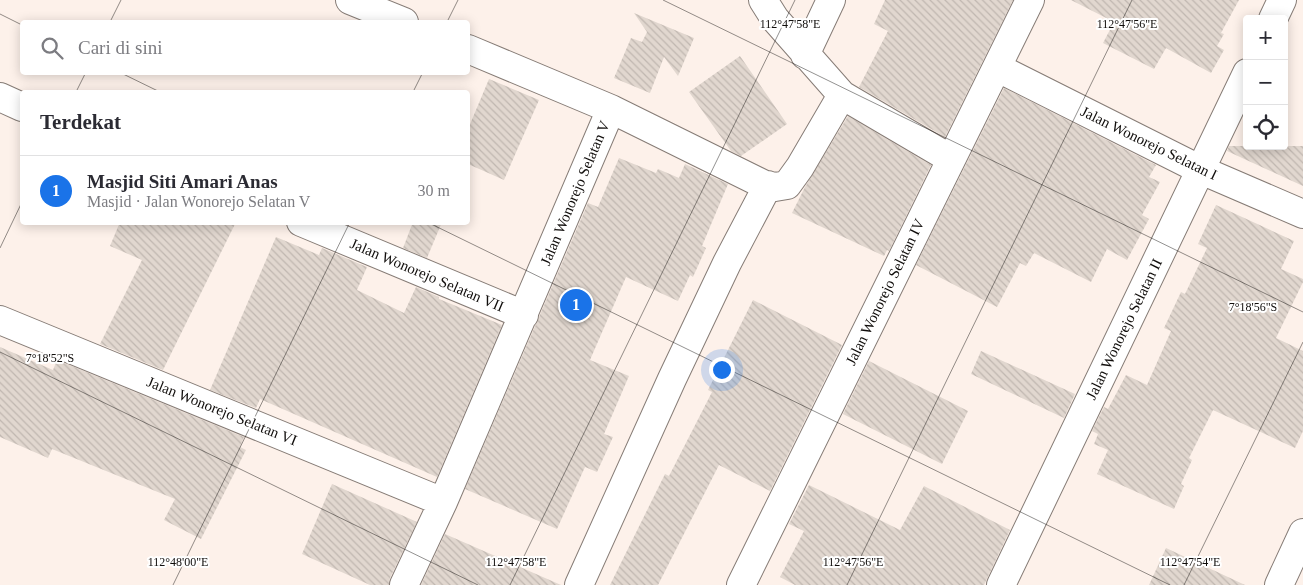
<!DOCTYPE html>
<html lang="id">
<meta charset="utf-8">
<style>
:root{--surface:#fff;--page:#f2f2f3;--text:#2b2b33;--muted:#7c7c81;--line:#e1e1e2;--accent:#1a73e8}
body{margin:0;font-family:Georgia,serif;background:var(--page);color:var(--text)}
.controls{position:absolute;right:15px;top:15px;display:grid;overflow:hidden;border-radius:5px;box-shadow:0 2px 12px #0003}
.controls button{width:45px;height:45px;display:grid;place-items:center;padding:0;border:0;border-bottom:1px solid var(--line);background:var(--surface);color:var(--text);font:25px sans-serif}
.you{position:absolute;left:721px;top:369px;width:18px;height:18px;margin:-12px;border:4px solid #fff;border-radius:50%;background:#1a73e8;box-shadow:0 0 0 8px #1a73e833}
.badge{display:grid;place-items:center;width:32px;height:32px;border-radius:50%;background:var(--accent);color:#fff;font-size:16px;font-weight:700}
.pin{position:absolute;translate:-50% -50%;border:2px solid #fff;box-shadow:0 1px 5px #0006}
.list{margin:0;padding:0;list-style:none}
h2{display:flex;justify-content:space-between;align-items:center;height:65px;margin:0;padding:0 20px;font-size:21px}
h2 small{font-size:16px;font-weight:400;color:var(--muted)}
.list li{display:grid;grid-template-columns:32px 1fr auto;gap:15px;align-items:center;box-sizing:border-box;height:70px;padding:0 20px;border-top:1px solid var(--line)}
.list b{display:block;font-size:19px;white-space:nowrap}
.list p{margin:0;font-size:16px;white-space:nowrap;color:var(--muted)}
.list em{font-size:16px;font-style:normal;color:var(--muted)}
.icon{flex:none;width:28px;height:28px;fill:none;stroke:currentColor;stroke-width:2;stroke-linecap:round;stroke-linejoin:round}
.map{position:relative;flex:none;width:1303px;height:585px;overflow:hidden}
.search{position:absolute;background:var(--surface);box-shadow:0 2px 12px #0003;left:20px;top:20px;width:450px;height:55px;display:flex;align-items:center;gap:12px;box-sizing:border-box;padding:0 18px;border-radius:5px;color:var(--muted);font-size:19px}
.panel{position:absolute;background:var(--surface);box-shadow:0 2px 12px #0003;left:20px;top:90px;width:450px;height:135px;border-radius:5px}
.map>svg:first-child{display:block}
.building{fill:url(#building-back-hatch)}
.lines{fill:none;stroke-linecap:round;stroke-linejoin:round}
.street-casing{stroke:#867c76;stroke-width:30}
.street{stroke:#fff;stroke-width:28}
.ticks{fill:none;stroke:#100d0b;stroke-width:1;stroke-opacity:0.45}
.labels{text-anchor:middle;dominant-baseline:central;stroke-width:4;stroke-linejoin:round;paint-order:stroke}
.street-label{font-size:15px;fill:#100d0b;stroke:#fff}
.ticks-label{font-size:12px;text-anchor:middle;fill:#100d0b;stroke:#fff;stroke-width:4;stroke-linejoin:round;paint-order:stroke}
</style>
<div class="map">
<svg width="1303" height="585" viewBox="0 0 1303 585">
<defs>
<pattern id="building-back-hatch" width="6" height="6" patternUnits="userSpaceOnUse" patternTransform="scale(1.25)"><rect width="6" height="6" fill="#e1d7cf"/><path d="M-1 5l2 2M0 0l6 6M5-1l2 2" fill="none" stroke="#c0b7b0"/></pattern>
</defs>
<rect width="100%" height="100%" fill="#fdf1ea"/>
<path class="building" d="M885,0H1013L945,137L859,87L888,31L874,24Z
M1071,0H1239L1221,33L1224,34L1217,46L1224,50L1211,73L1166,48L1154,69L1103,43L1114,22Z
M634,13L694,38L678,76L664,57L650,93L614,78L631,38L642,42L647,32Z
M740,56L787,124L741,156L731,151L689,92Z
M489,79L539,100L504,180L468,164V129Z
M1004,88L1156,165L1149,177L1160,182L1142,215L1149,219L1127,260L1107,249L1091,282L1034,253L1026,266L1020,263L997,307L916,265Z
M848,116L931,165L889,251L887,250L884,256L792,213L805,187Z
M1229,146H1303V186L1227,151Z
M619,158L656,173L658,169L679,178L685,164L728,184L702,246L706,248L693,277L690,275L678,301L626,277L590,360L629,376L604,434L613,437L597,472L585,467L557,529L465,489L588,203L598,207Z
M1216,205L1294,241L1281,269L1303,279V282L1276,338L1303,351V431L1295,448L1213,410L1189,458L1192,460L1181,484L1184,486L1174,509L1097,474L1108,450L1094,444L1098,434L1092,431L1104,407L1108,409L1126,375L1147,385L1171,331L1164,328L1181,292L1185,294L1207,248L1198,244Z
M120,222H236L163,370L100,344L142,260L110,246Z
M413,222H442L427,258L403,248Z
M276,237L319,255L322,248L367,267L357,290L404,313L416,287L439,297V299L502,325L437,477L260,399L256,408L210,390Z
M753,300L842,345L770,491L719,465L658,585H610L665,474L669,476L712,392L708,390Z
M0,347L53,370L57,360L244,437L240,447L246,450L201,539L164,520L175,499L52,449L48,458L0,437Z
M981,351L1075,394L1064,418L971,374Z
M869,361L968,411L942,464L843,414Z
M332,484L417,522L390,578L389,585H370L302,554Z
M809,485L900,530L924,486L1010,530L984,585H795L780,577L804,531L789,524Z
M445,534L561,585H421Z
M1166,548L1245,585H1149Z"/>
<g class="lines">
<g class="street-casing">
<path id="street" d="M350,0L404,22
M763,0L775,19L842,95
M1273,19L1282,0
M468,49L611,109
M805,55L831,0
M998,68L1201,170L1303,214
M0,97L22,107
M301,222L524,315
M0,320L443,502
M404,585L443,502L611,109L765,185L775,187L787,185L800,167L842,95L951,159
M579,585L672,379L727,263L768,185
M741,585L1030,0
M1001,585L1247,73
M1279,585L1303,533"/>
</g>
<use href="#street" class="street"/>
</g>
<path class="ticks" d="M663,0L1303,312M0,14L22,25M110,22L121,0M447,22L458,0M119,72L160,92M76,92L86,72M413,92L423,72M427,222L1170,585M0,248L22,202M0,352L478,585M173,585L350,222M510,585L795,0M847,585L1132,0M1184,585L1303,342"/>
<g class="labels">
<g class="street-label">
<text transform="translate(1149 143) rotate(26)">Jalan Wonorejo Selatan I</text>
<text transform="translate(575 193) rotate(-67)">Jalan Wonorejo Selatan V</text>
<text transform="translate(427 275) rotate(23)">Jalan Wonorejo Selatan VII</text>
<text transform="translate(885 292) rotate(-64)">Jalan Wonorejo Selatan IV</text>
<text transform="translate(1124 329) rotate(-64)">Jalan Wonorejo Selatan II</text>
<text transform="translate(222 411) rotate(22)">Jalan Wonorejo Selatan VI</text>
</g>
</g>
<g class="ticks-label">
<text x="790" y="28">112°47'58"E</text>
<text x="1127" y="28">112°47'56"E</text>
<text x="1253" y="311">7°18'56"S</text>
<text x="50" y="362">7°18'52"S</text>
<text x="178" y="566">112°48'00"E</text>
<text x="516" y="566">112°47'58"E</text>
<text x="853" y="566">112°47'56"E</text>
<text x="1190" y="566">112°47'54"E</text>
</g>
</svg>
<div class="controls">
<button>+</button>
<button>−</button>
<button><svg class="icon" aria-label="locate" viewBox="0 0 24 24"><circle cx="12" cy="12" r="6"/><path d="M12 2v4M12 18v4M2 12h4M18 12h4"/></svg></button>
</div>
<div class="you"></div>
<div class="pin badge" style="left:576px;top:305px">1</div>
<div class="search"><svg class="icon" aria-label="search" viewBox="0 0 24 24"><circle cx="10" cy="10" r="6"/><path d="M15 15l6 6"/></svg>Cari di sini</div>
<section class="panel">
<h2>Terdekat<small></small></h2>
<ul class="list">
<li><span class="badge">1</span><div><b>Masjid Siti Amari Anas</b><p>Masjid · Jalan Wonorejo Selatan V</p></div><em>30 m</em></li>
</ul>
</section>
</div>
